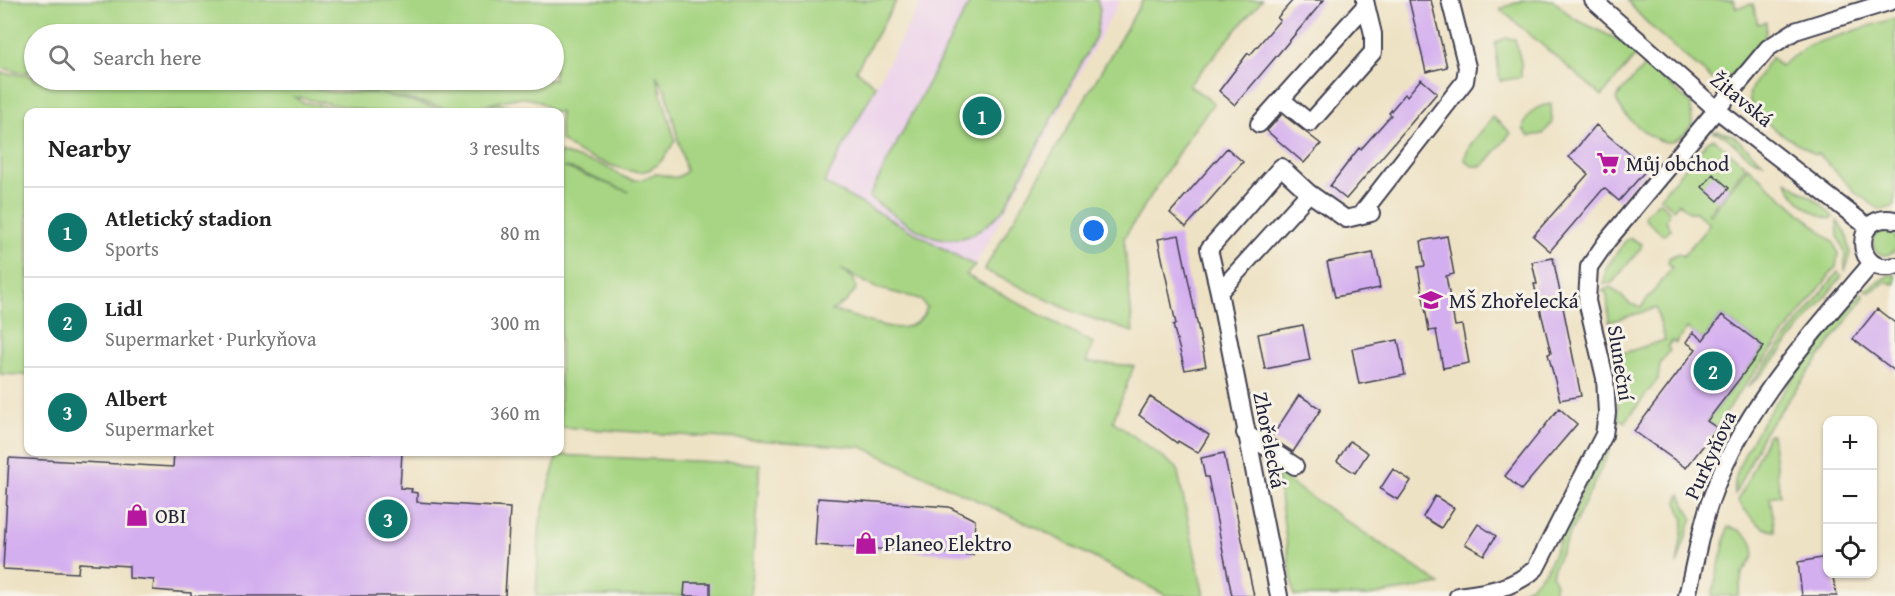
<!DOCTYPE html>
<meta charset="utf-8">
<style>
:root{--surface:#fff;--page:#f6f6f6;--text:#222;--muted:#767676;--line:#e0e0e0;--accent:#0f766e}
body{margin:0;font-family:"Gentium Book Plus",serif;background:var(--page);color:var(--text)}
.controls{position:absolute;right:18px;bottom:18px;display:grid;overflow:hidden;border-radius:12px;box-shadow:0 2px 4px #0004}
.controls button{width:54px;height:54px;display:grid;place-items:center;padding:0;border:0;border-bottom:2px solid var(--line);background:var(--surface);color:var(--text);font:30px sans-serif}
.you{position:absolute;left:1094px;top:231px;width:21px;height:21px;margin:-15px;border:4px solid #fff;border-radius:50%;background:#1a73e8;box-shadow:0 0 0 9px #1a73e833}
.badge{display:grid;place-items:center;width:39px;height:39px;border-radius:50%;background:var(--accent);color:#fff;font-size:20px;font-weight:700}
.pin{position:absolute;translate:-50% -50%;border:3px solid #fff;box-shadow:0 2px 6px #0006}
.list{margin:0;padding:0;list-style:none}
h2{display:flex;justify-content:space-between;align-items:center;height:78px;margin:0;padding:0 24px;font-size:26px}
h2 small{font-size:20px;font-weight:400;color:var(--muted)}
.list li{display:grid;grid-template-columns:39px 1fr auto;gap:18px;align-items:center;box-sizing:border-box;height:90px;padding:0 24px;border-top:2px solid var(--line)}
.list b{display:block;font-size:22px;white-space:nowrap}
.list p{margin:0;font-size:20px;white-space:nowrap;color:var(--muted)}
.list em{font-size:20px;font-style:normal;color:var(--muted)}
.icon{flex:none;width:33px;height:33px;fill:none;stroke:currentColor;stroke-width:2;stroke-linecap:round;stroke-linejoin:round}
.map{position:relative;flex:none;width:1895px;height:596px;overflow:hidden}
.search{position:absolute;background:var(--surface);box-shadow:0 2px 4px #0004;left:24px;top:24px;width:540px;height:66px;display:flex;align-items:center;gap:15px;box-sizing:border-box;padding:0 21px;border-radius:33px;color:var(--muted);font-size:22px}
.panel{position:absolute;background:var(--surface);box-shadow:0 2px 4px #0004;left:24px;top:108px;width:540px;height:348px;border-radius:12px}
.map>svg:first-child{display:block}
.built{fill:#ecd1eb}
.green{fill:#a7d583;stroke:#647c5f;stroke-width:1.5;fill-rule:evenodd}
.building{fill:#d4afef}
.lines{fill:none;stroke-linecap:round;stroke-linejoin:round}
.minor-casing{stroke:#413f50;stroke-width:20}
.minor{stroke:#fff;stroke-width:16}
.labels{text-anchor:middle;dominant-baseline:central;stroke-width:6;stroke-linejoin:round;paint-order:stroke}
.street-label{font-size:21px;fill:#22223b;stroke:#f7f3e8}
.poi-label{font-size:21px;fill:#22223b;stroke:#f7f3e8;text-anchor:start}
</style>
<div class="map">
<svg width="1895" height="596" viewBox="0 0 1895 596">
<rect width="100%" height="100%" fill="#f7f3e8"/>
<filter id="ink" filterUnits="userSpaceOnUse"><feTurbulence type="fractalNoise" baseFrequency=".0167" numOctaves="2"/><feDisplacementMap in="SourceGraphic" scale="12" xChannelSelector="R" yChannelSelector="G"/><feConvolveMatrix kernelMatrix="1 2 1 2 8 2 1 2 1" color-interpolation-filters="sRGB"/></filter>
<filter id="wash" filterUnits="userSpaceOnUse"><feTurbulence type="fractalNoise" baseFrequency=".008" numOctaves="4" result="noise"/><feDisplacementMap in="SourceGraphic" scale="24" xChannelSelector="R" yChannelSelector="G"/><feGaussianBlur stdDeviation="1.35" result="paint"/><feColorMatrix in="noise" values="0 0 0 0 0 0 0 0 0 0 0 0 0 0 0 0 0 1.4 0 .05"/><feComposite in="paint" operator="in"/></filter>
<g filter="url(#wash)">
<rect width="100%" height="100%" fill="#eee2c4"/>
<path class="built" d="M922,0H1120L975,266L824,183Z"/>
<path class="green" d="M0,0H897L856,70L876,86L824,183L975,266L966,275L1093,343L1086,362L1134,366L1113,421L1177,468L1204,596H1167L1039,529L862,447L560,427V152C573,158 586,160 600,164C610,167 620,178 633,180C642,182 648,175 656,174C668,174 675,183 686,171L666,91L656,75L675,140C654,180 638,176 600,161C584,155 572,151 560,139V112H552C527,82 490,109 458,110L379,93L452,112H374L295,97L301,102L360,112H28V375L0,374V73L34,76V80H116L161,85L132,80H272L333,92L378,93L297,80H554V34H34V72H17L0,67ZM564,167L570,168L629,192ZM841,269L876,288L920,299L927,308C910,349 860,314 831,311L847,301L856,289L854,279Z
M971,0H1097L1100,9L1096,36L1005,207C955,266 919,233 869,197Z
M1143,0H1262L1189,85L1214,103L1189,136L1124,238L1133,332L1076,313L984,270Z
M1523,0H1553L1573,18L1625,43L1636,55L1602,96L1500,9Z
M1627,0H1734L1736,8L1753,4L1758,24L1766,22C1770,44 1741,67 1726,79H1712C1682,53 1650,30 1627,0Z
M1895,18V206L1881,210L1857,194L1818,153L1816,155C1799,142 1739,117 1751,89C1756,78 1765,67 1772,57L1780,66L1809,45Z
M1506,38L1515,39L1521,62V77L1500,81L1495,43Z
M1646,64L1691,104L1692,125C1686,132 1679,141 1669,142C1652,143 1619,113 1616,98Z
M495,103L536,111L538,112H482Z
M1551,104L1552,123L1543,134L1529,136L1523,129C1527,113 1535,106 1551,104Z
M1493,117L1511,133L1483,166H1472L1464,159L1470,145Z
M1718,131L1732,135L1764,163L1749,157L1725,136L1712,132Z
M1714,139L1746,166L1708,214L1710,215L1748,167L1834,243L1838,254L1836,267L1737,395L1717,428L1707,421L1764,347L1722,315L1703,340L1687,328L1676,343L1672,341L1667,347L1670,350L1660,364L1658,379L1625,422L1618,418V390L1614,356L1665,340L1656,308L1609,322L1607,293L1602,291L1611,287L1630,304L1641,307L1672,268L1668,263L1669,258L1678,253L1683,256L1707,228L1709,224L1696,212H1689L1679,203L1673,209L1660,197L1708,141Z
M1786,181L1820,203L1833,217L1831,219C1809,213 1795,201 1786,181Z
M1659,201L1670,212L1666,221L1671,229L1663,235L1645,219L1646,214Z
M1837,221C1849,234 1854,254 1845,270V252L1838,236Z
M1873 243a12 12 0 1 1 24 0a12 12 0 1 1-24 0Z
M1631,238L1641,244V248L1612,283L1604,284L1606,268L1626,240Z
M1838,272L1842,276L1768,368L1747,388Z
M1889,275H1895V284L1886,282L1871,291L1865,290Z
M1862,293L1864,297L1764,433L1735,494C1726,452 1833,327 1862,293Z
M1768,435H1772L1780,495L1770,497L1775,531C1759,530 1747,513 1738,501Z
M1606,449L1609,452L1554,567L1552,575L1556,584L1553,594L1556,596H1511L1531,586L1546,570L1602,452Z
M557,455L760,464L750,596H536L540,522Z
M1277,474L1440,584L1368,596H1294Z
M1680,494L1692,518L1677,565L1684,520L1677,502Z
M1728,527L1739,530L1752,541L1754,556L1742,574L1738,596H1712Z"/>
<g id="blocks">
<path class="building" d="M1293,0H1324L1235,105L1219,91L1248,53L1250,55L1280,20L1277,18Z
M1409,0H1431L1447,67L1426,72Z
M1421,79L1437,93L1346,199L1330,186L1359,148L1361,149L1391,115L1389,113L1405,94L1407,96Z
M1282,114L1321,144L1304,163L1267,131Z
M1596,125L1647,169L1619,201L1604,188L1550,251L1533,236L1588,174L1569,157Z
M1227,148L1243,162L1186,227L1170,213Z
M1713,174L1729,188L1718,201L1702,187Z
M1179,235L1206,366L1185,370L1173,325L1176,324L1158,239Z
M1447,236L1454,274L1446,276L1455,326L1462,325L1469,363L1443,368L1436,330L1429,331L1418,267L1425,266L1421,241Z
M1373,253L1380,288L1335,297L1327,262Z
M1553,258L1581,396L1560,400L1548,354L1551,353L1534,284H1537L1532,262Z
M1877,309L1895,323V371L1853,339Z
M1722,315L1764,347L1707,421L1717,428L1686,468L1634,431L1696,349L1686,342L1693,332L1703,340Z
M1303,325L1310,360L1265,369L1258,334Z
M1398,340L1405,375L1359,384L1352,349Z
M1299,395L1321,409L1293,452L1271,438Z
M1150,397L1209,435L1198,453L1178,441L1177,443L1139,415Z
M1559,408L1577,424L1521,490L1505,476Z
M1350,441L1368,453L1355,473L1337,461Z
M174,452H402L400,488L412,489L411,492L417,493V502L510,508L505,596H191V593L153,590L154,580L129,578V566L79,563L78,573L3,569L9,458L173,467Z
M1224,453L1228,473L1254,596H1232L1208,477H1205L1201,458Z
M1393,469L1411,481L1398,500L1380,489Z
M1435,496L1454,508L1441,528L1423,517Z
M818,498L949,507L975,520L973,555L815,545Z
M1478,524L1496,536L1484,555L1465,544Z
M1827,557V573H1832L1837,596H1802L1798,562Z
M685,583H710V596H684Z"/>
</g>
</g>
<g filter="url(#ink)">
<use href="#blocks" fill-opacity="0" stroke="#413f50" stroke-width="1.5"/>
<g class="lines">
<g class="minor-casing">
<path id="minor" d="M1593,0L1716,109L1868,227
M1282,100L1310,123L1373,52V34L1366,5
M1259,124L1366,5L1365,0
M1309,193L1346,219L1371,213
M1362,213L1465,81L1467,67L1450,0
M1895,220C1852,210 1853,277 1895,266
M1219,292L1209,249L1281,167L1309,193L1219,292L1279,596
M1245,433L1295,466
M1458,596C1488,592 1513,589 1536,568L1604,435L1607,413L1605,378L1587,301L1589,267L1607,241L1768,48L1795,31L1895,0
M1687,596C1695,564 1700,530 1711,499C1743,407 1811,335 1872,263"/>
</g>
<use href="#minor" class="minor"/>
</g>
</g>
<defs>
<g id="supermarket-bare" transform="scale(1.8)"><path d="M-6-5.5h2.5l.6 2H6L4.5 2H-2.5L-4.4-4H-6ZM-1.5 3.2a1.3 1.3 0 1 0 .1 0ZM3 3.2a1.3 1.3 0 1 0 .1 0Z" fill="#b5179e" stroke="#f7f3e8" stroke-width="2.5" paint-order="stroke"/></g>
<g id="school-bare" transform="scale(1.8)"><path d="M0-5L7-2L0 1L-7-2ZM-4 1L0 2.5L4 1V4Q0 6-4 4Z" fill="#b5179e" stroke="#f7f3e8" stroke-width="2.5" paint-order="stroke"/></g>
<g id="shop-bare" transform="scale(1.8)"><path d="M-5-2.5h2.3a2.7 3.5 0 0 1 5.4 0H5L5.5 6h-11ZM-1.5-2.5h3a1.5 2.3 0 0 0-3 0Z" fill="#b5179e" stroke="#f7f3e8" stroke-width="2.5" paint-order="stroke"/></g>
</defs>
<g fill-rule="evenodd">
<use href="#supermarket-bare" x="1608" y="163"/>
<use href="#school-bare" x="1431" y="300"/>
<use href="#shop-bare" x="137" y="515"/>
<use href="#shop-bare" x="866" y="543"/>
</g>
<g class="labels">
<g class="street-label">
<text transform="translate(1742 99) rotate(39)">Žitavská</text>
<text transform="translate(1621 363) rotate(81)">Sluneční</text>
<text transform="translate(1270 440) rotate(79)">Zhořelecká</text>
<text transform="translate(1710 455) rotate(-65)">Purkyňova</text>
</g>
<g class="poi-label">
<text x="1626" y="163">Můj obchod</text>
<text x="1449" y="300">MŠ Zhořelecká</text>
<text x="155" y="515">OBI</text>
<text x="884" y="543">Planeo Elektro</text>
</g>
</g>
</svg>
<div class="controls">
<button>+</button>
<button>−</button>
<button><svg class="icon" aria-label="locate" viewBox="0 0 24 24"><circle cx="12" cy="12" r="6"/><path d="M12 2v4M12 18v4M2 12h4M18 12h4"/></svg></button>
</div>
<div class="you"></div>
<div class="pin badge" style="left:982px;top:116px">1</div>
<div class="pin badge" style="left:1713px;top:371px">2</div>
<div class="pin badge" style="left:388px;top:519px">3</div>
<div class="search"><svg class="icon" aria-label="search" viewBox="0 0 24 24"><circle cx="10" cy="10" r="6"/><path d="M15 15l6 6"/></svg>Search here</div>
<section class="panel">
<h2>Nearby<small>3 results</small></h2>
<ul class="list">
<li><span class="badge">1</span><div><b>Atletický stadion</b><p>Sports</p></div><em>80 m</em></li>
<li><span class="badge">2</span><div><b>Lidl</b><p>Supermarket · Purkyňova</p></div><em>300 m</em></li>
<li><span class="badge">3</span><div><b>Albert</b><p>Supermarket</p></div><em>360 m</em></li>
</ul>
</section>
</div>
